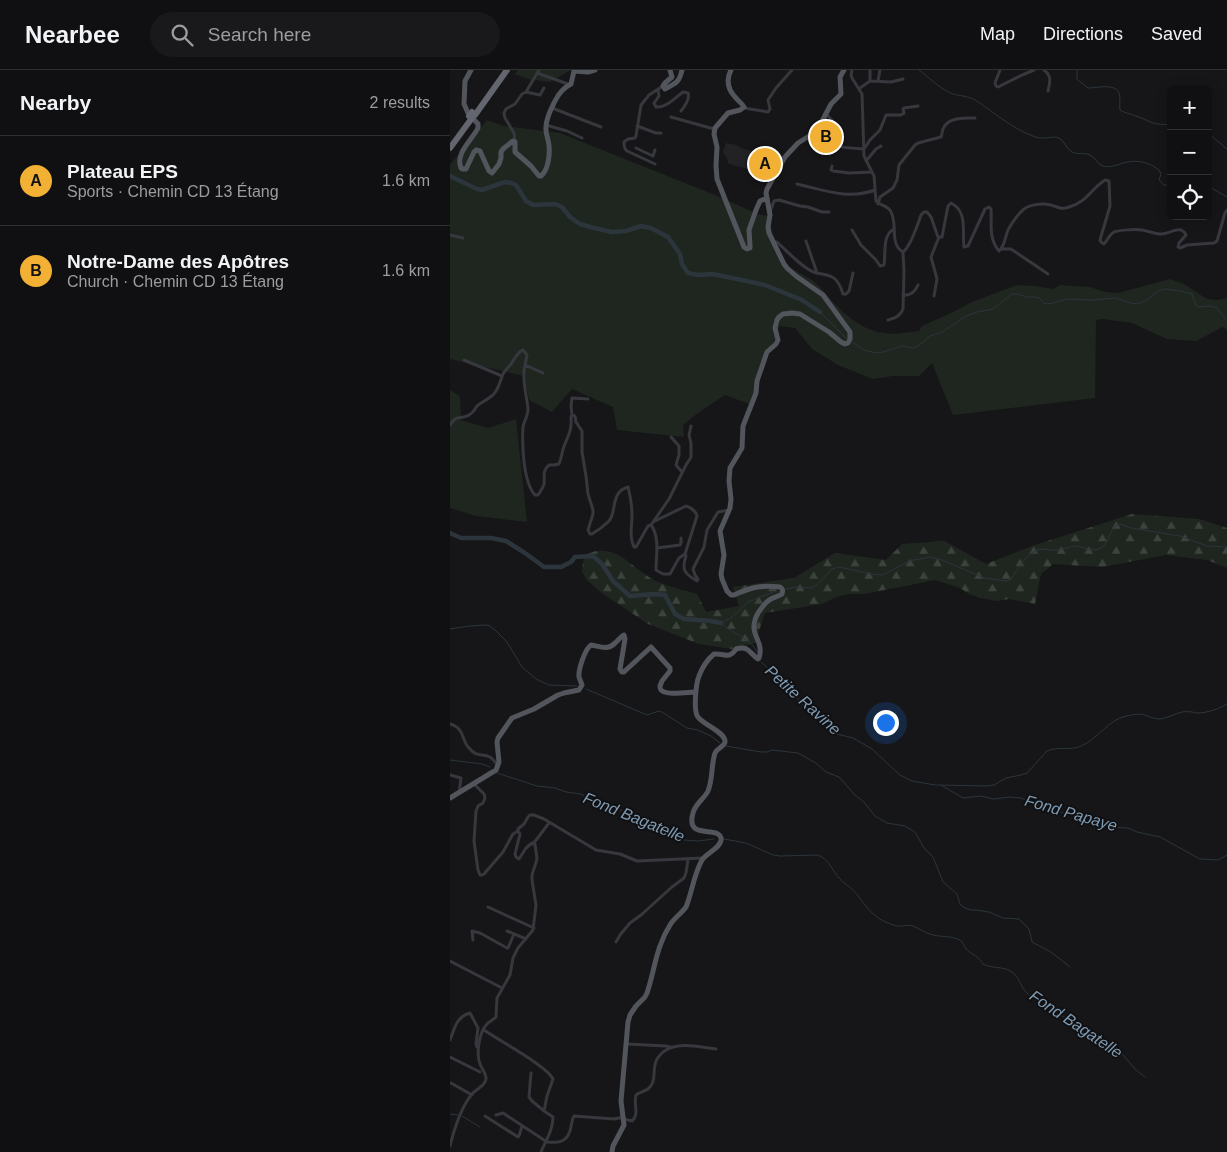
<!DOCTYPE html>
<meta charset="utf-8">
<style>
:root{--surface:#101012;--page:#19191b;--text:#f1f3f6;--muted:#9c9d9f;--line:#303032;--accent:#f2b134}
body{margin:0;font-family:Helvetica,sans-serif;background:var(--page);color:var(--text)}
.controls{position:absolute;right:15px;top:15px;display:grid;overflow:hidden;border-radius:8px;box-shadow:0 2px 12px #0003}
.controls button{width:45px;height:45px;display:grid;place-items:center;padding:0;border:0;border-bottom:1px solid var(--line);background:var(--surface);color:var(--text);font:25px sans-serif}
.you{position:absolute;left:435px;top:652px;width:18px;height:18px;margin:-12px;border:4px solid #fff;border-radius:50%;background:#1a73e8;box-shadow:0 0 0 8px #1a73e833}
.badge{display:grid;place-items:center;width:32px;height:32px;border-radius:50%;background:var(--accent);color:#111;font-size:16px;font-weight:700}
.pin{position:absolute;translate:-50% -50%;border:2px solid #fff;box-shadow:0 1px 5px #0006}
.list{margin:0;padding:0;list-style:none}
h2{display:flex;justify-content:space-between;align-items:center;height:65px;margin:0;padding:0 20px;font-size:21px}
h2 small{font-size:16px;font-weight:400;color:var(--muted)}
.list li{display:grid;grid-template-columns:32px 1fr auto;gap:15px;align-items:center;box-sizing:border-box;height:90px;padding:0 20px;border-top:1px solid var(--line)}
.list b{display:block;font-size:19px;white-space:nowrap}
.list p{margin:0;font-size:16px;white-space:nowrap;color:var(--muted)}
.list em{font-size:16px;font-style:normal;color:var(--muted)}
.icon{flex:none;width:28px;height:28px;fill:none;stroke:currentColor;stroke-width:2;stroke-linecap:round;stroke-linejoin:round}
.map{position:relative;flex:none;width:777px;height:1082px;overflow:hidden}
header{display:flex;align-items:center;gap:30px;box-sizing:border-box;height:70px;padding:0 25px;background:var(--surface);border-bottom:1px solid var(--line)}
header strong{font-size:24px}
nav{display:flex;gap:28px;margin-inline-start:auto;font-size:18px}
.search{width:350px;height:45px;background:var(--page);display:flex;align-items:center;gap:12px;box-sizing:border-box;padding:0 18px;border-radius:28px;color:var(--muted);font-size:19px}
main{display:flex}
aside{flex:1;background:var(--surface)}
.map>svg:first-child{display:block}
.built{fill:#222225}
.green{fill:#1e261f}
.forest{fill:url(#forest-firs)}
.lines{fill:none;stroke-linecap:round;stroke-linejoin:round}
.stream{stroke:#2c353c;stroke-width:1}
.river{stroke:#2c353c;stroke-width:4.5}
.minor{stroke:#37383d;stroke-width:3}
.major{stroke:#53555c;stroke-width:5}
.highway{stroke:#63666e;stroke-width:6}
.highway-bridge{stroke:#63666e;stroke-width:6}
.labels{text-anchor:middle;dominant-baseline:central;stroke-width:4;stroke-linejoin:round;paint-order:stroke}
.water-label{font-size:16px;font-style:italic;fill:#7f9bb3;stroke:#111113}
</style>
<header>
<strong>Nearbee</strong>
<div class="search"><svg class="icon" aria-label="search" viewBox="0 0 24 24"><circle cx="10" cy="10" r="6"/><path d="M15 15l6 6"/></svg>Search here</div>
<nav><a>Map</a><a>Directions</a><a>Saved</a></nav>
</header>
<main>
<aside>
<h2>Nearby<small>2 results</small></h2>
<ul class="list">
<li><span class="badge">A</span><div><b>Plateau EPS</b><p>Sports · Chemin CD 13 Étang</p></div><em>1.6 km</em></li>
<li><span class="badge">B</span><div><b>Notre-Dame des Apôtres</b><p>Church · Chemin CD 13 Étang</p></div><em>1.6 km</em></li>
</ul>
</aside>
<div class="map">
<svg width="777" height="1082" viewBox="0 0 777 1082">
<defs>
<pattern id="forest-firs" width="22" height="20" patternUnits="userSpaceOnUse" patternTransform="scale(1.25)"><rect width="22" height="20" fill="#1e261f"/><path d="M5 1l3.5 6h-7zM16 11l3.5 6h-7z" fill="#3c433d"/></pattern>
</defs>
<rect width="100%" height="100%" fill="#161618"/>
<path class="built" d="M276,73L287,75L291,78L326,89L325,91H322L318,104L282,95L278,93L277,88L273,82Z"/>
<path class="green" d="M68,0H121L100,12L78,9L65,4Z
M37,50L54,56L110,63L265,125L310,145L322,146C318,160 329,182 336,193C342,201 354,204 362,210C372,217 378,227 386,235C396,246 410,256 424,261C441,266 452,263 469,261L472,256L501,243L522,232L567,215L585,216L603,219L609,216L608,215L640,217L655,222L668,223L720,209L734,214L757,229L767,230L777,228V260L773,257L746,271L717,269L682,253L653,249L646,250L645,328L503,345L482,293L469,306H443L423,309L388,295L362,279L345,258L330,256L299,334L275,325L248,343L233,355L234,367L167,360L163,337L122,319L102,342L79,330L74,306L0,289V95Z
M312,85L322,89L317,103L307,100Z
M0,320L10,326L11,350L38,358L66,349L77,452L26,446L0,438Z"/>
<path class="forest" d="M682,444L749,449L777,458V498L757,490L716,485L652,497L603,494L591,504L585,534L559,529L547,531L531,528L519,524L510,518L485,510L414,524H399L386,527L372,534L315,543L305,573L282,579L249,574L198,554L149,521L137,510L132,502L133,492L136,484C140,483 144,481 148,481C170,478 187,502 206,511C219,517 233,520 247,524L256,542L289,536L283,517L344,508L385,483L436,490L452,474L494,471L536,494L585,475Z"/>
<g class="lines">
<path class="stream" d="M469,0C478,7 493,21 503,24C510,26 518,26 525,30C544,42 561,58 583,66C593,71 602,65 609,68C615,71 616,79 622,82C627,85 634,82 640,85C645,87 647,93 651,95C658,99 667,95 673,93C686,89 699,92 709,100L711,104L709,110L714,115H721
M627,0V9L638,18C647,18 665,13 669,23C671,28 669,35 670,40C675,43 680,44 686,46C701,51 703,56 721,54
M758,63L777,79
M758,116L777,127
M370,242L397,269
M402,272L414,280L425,283L433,282L452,276L464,278L471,274L480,266L492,262L516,246L527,242L543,239L562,224H567L577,227H585L589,228L595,234L604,233L617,229L642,230L666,228L680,233L688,234L695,231L708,221L714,219L731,221L742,224L746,235L749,237L758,236L764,237L767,238L777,251
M335,519L346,517L359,518L363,517L368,514L382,499L389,497L421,504L431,505L435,504L459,491L480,487L492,490L534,508L557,511L560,510C569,499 576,481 592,479C597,479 602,481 608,480C614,479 620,476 627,476C633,477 643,482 649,479C661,474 658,457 670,454L681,458L730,466L757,476L777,477
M0,559L20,556L35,555L40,556L45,560L57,572L72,597L86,609L99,615L127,616
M308,583C301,568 282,564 271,553L282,547L298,532L326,521
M311,592L340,619L354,636L387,664L403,668L422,679L450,705L462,711L485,715L538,716L544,715L556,708L571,705L577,703L597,681C608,676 620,681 631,676C648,669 658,650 676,646C682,645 689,643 695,645C700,647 704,649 710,649C718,648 724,644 732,642C737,641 743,642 747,643C757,643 769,639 777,634
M136,619L197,645L209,641L212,642L237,658L248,660L261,666L270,673
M276,676L311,682H317L322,680L348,683L366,693L376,702L389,707L405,725L414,732L425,746L437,753L455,756L465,762L474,778L483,787L493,812L507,824L510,834L513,837L521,840H526L539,842L553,848L569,849L579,859L582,872L601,882L620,897
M0,690L32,694L40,697
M47,703L87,716L105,718L116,722L131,724L142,730L179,743L204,754L218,764L234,770L248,771L264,769
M491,715L513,728L531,726L543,729L560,727L571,728L602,741L633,745L642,748L649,754L659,757L678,758L687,762L710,767L750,789L768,790L777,785
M274,769L296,773L323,785L330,786L367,785C379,788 382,801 390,809C393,813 398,815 402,819C410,827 417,840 427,847C430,850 444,856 448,856C453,857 457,854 463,856C470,859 475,863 483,865C492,867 502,866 510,870C513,872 514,876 516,879C520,883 525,885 528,888C533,892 529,890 533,894C542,899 554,896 562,902C569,907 570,915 575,921C584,931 611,947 623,950L627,956L645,967L653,970L673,985L686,1000L695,1007
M0,1044L8,1045
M12,1046L30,1057"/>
<path class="river" d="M0,106L27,119L32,120L55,112L61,113L66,115L76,131L83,135L105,134L112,137L120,147L130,154L144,158L162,162L176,161L191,156L201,158L218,167L230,184L232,194L238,203L248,205L263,204L315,215L352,230L370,242
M0,463L11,468H41L56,471L75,483L94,497H111L121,492L125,487L143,486L152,494L163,511L180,526L204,524L215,525L225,544L234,549L261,551L271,553"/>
<path class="minor" d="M402,0L401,5L402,8L412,24L414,86L424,106L426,131C430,136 438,135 441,142C448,154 439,174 453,182C460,177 468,154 471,145L474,142H477L481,147L488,167H492L498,136L501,133C518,141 512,162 514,177L518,176L535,139L539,137L541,139C542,153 538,168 549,181C555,176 555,167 558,160C562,153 568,144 574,139C581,134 593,133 601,135C608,137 611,140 619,137C637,132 641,119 655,110L659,111L660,136L650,170L651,172L654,174C657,171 659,165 664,162C669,160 686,159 692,160C698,161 705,164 711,164C720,164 731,154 736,165L729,173L728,177L730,178L737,175L764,173L767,171L775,143L777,140
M550,0L545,13L546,16L548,17L570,6L584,0
M594,0C602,6 600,12 598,21
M87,3L118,14
M420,11V0
M428,11L430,0
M410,18L420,11L441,12L453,9
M208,20L209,26L204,33L206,37C216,38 225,28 233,22L238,23C240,29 235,36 231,41
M76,22L90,25L94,18
M102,38L151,57
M294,38L318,42L320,39L318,30L326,18L342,0
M376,44L385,53L384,63
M221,47L264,59
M96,55L117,61L132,68
M187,56L206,63H211
M358,68C375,76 395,78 414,79L420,70L430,60L436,45H451L454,43L453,39L454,38L468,36
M65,71L64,63L55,48L54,43L56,39L65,34L72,24L76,22L89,0
M186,78L203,86L205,80
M416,91L426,79L431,76
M205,94L177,81C174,78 174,76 174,72L178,69L185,68L186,66L191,35L199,25L213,16
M382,96L381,100L383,101L399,103L422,102
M347,114C374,120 398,130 425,120
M428,134L430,127L443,118L447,110L449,95L465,75L468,73L491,67C492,65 492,62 493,59C498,47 514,48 525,48
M320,142L324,131L329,130L350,136L358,137L372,142H379
M402,160L411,175L426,190L430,196L434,195C436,183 432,165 444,159
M0,165L13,168
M323,172H327C337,181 353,199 366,203V200L356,171
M552,179H561L598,204
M366,203C382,205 388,207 393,224H396L399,221L403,203
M453,225C461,226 465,222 468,215
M484,226L487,209L481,187L489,167
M438,250C444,248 450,247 453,239L454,201L453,182
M14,290L52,306
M75,295L93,303
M122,345L121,336L122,328L138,329
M0,355C6,344 11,350 19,345C23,343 25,339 27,336C32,332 38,329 43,325C49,319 50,311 53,304C55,300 58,298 61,294C65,289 66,283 73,280L77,285C76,292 73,300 74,308C74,318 77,328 78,339C78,346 74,351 73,357C72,375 73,412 85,425H88C90,422 93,418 94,414C95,406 92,401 99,395H104L109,394C112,387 112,380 115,374C119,363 122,360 121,347L122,345L125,346L126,352L132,361V382L136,406L138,424L143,440V444L138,460L140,464H142C147,461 154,456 159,451C167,442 160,422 178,417C180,425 182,436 182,445C182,456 179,467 184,477H186L198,456L201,455C210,467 206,486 206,500L213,504H220L229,488L235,484L236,486C231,500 235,504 247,511L248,509L245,505L243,499L254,477L257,460L268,442L279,440
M221,367L229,376V385L226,395L232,402
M205,451L236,436C240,437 246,441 247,446L235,484
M201,455L219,429L236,395L241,387V373L239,365L241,356
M207,478L230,475L231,473V468
M0,654C15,658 11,670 19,678C27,688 32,683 40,687C43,689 46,693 48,696
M0,705L11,708L9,723
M68,761V759L74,754L78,747L80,745H84L94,749L146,780L170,784L187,791L253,788
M83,774L99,753
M38,837L84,858
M57,861L76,869
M23,870L22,861L30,863L57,878H58L64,864
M166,872L170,865L180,853L191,845L222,817L234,808L236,803L238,790
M0,891L52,918
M34,960C48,970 97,996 103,1009L97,1026L94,1041L103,1047C103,1060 96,1070 91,1082
M0,970C5,958 6,947 20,943L28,958L26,974L27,977
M177,974L216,976L220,977
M0,987L30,1002
M81,1003L79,1027L82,1031L94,1041
M1,1013L22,1025
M46,1045L53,1043L97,1072C107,1073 116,1073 120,1061C122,1055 121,1051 124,1046L164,1049L174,1047
M35,1046L68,1067L69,1066L72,1056
M174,1049L182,1051C190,1044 183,1034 186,1025C190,1022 197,1021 200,1017C206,1011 203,1002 205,995C206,989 209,986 213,982C228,971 249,977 266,979
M0,1076C4,1060 12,1035 23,1023C28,1018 35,1016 36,1009C36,1003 32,999 30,994C26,984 29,962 37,954C40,951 43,950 46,947L47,928L60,905L63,888L68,878L83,860L86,835L82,810V805L87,789L85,774L82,773L76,778L69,789L66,787L65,784L70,764L68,761L63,764L53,782L34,804L32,805H30L28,800L24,771L26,741L28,736L33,733L35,728L34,724L24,714"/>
<path class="major" d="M21,0L15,11L14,34L18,43L28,54V58C22,70 5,83 11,98L13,99H16L24,82L26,80L30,81L39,101L42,103L49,94L51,88V82L53,79L63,71L65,72V82L81,96L89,106H91C98,100 100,86 99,76C99,70 95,64 96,57C96,48 101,39 105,31C109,23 113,18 121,14L124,1L138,2L145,0
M281,0C276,10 278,20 286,28C289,32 292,33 294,37L290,40L278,43L265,58L264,64L267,77L266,96L267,109L294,177L297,179L300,178V176L299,160L306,140L310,131L317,128
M213,16L215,19C226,13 229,13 232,0
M213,16L215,13L222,7L220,0
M0,728L46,700L49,692L47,672L48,668L62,648L84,639L108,625L114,623L129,620L132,615C131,612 130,610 129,607C128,600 135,579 141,575C149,576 158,581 165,573C169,570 170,567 174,565L175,569L170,599L172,602H174L176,600L201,577L220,598V601L212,611L210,616C210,617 210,619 211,620C216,626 239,622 246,622
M162,1082L163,1076L174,1055L171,1031L178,952L180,945L186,936L195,927L197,923C205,899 206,877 220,855C224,848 231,844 236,837C242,822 244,804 252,790C256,783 273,777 271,768C268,755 235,771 243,743C245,734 254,729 258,721C263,709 261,695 265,683C267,678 274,677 275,672C276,662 252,654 248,647C243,641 246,613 249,606C252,598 258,589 264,584C275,583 279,590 286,579C299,575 299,583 308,589L309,588C315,569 296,565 308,543C311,539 314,534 318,531C322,527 328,527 332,524C333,520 333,519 330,517C310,515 302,517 284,525H281L277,521L272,509L271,504L274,485L270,461L280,438L281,429L279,411L280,398L292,378L293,356L306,323L307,311L317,282L326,274L328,270L325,258L327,250L329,247L333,244L342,243L350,244L379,262L391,272L395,274L398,273L400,269V262L373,225L346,206L337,198L334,194L319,163L318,157L320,145L316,123L317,119L335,87L348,73L364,63L368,59L381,34L391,24L390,7L394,0"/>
<path class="highway" d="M25,45L57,0
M0,78L22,48"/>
<path class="highway-bridge" d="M19,46L22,42"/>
</g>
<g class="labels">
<g class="water-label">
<text transform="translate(353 630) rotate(42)">Petite Ravine</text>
<text transform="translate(621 743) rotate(16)">Fond Papaye</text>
<text transform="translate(184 747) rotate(22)">Fond Bagatelle</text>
<text transform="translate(626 954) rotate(34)">Fond Bagatelle</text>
</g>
</g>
</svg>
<div class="controls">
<button>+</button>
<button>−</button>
<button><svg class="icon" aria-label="locate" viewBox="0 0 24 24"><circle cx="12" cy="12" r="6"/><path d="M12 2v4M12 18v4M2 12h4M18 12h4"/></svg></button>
</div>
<div class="you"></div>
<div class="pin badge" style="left:315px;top:94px">A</div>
<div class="pin badge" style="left:376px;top:67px">B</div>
</div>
</main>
